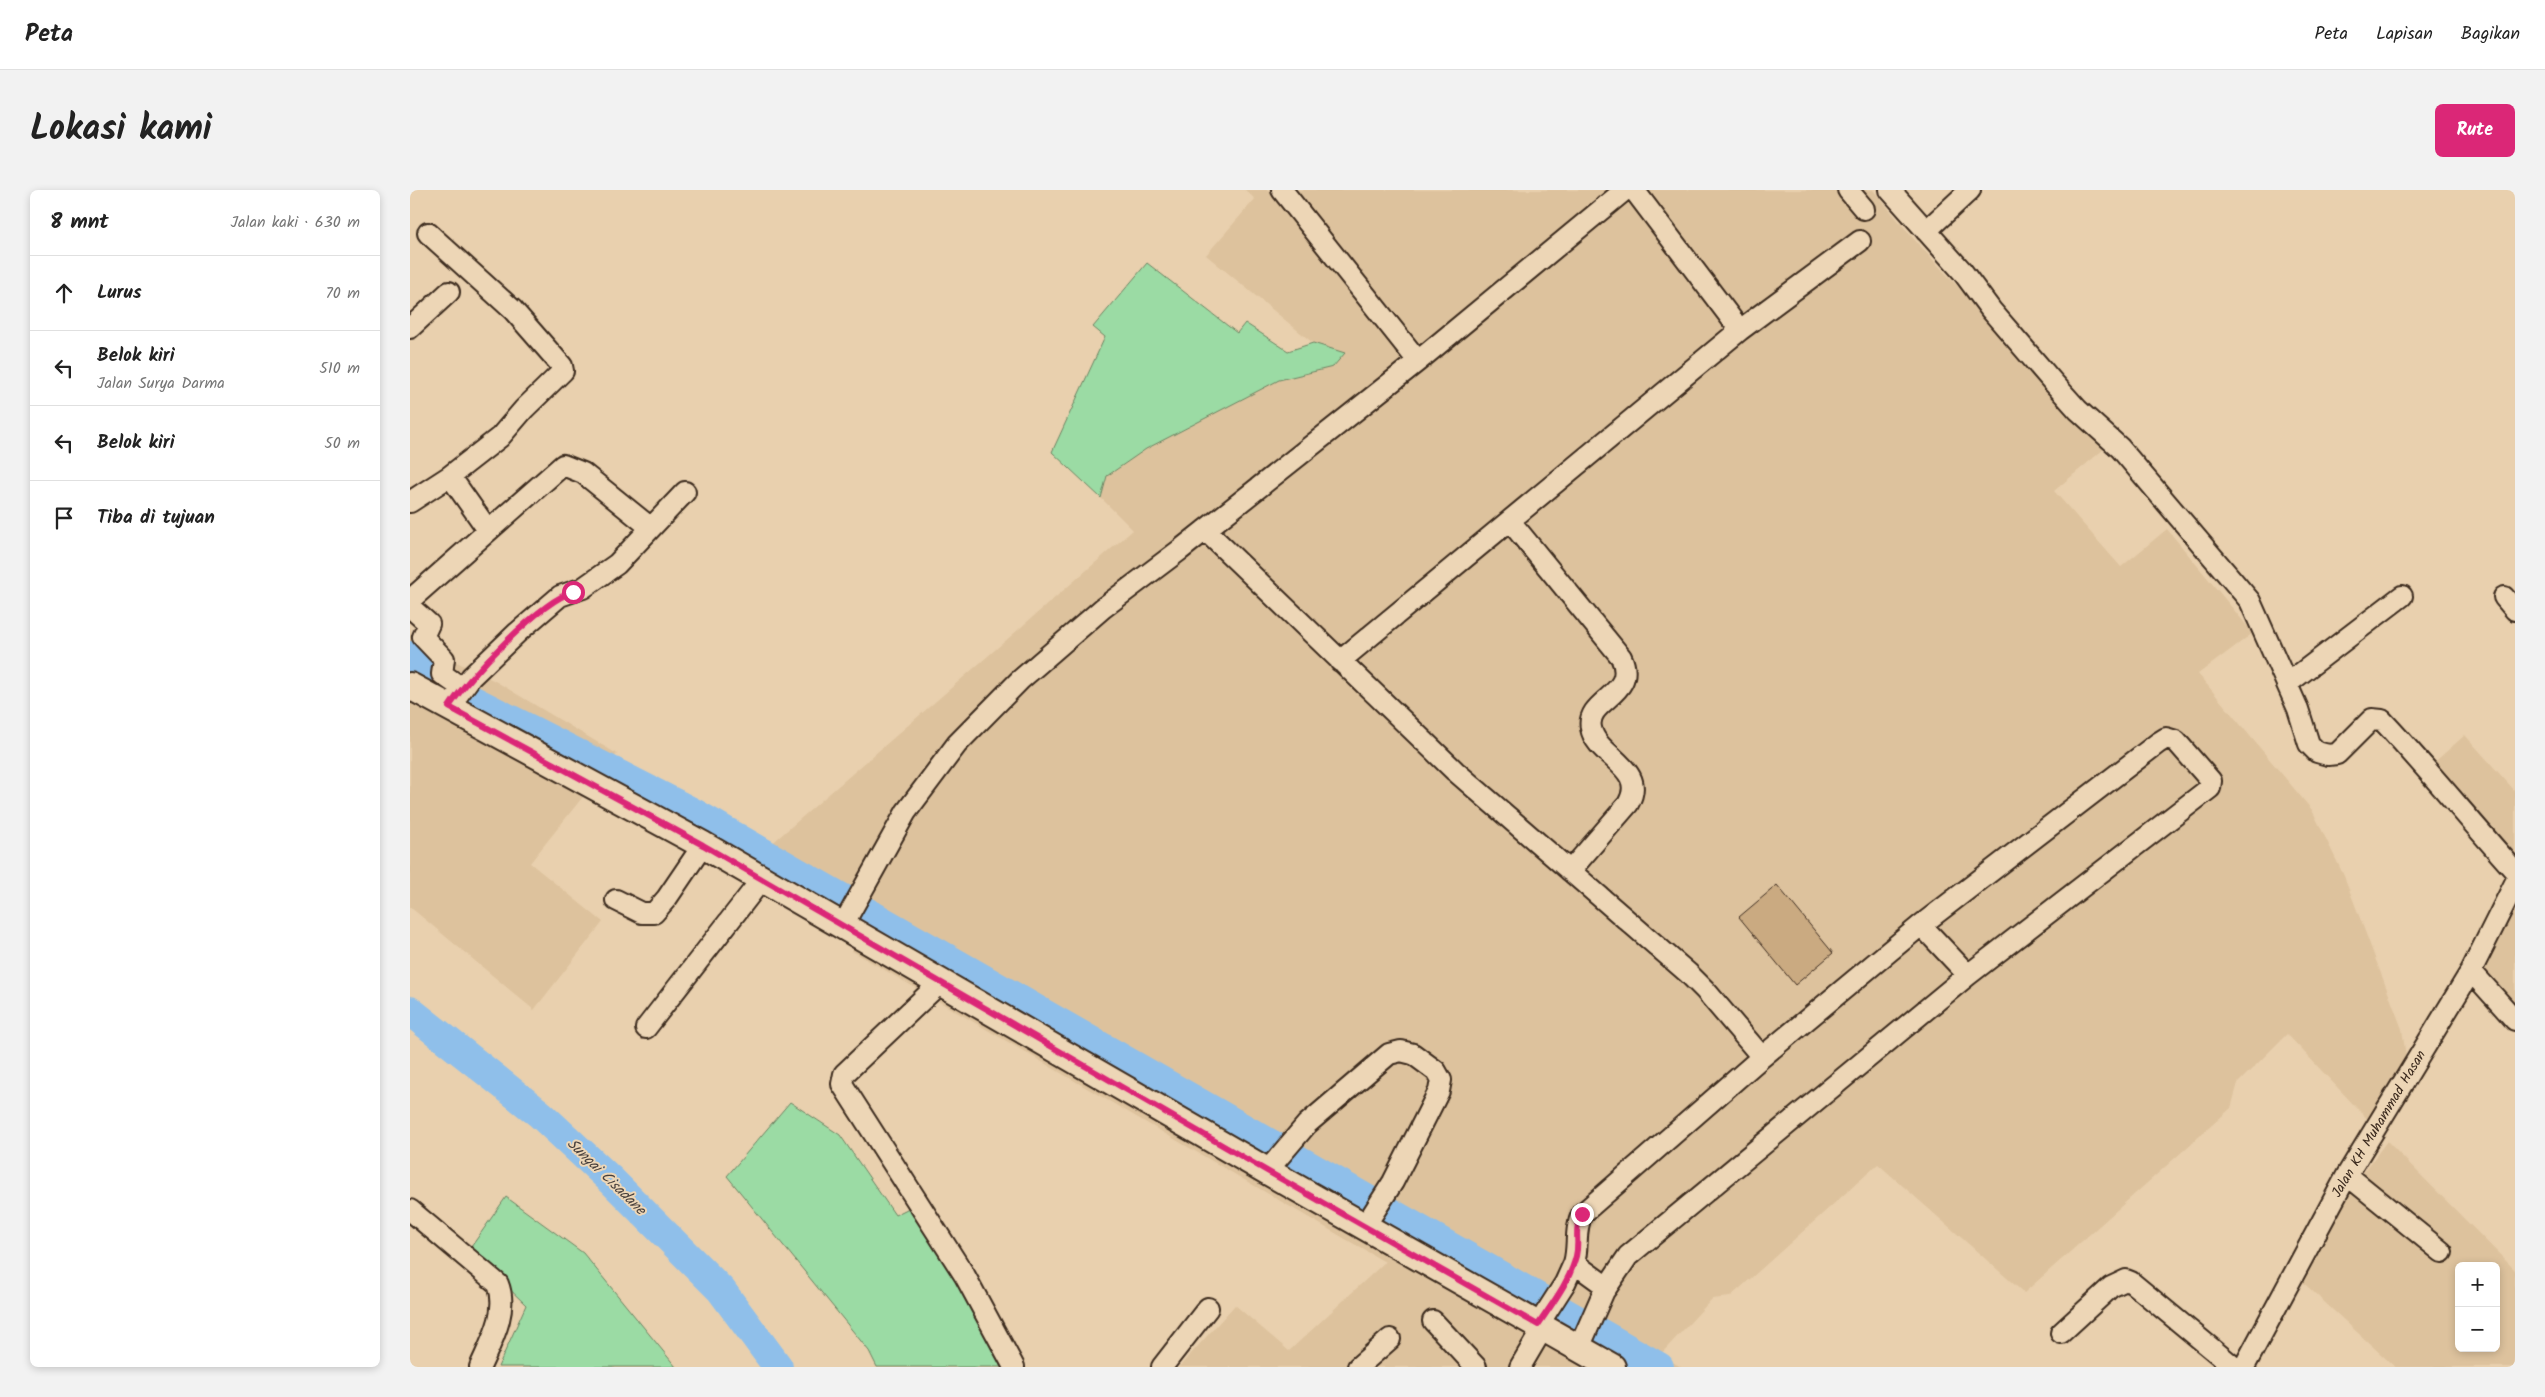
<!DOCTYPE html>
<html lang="id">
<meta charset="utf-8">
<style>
:root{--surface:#fff;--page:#f2f2f2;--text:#222;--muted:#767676;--line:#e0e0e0;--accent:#db2777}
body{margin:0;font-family:Kalam,sans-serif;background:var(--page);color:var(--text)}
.controls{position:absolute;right:15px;bottom:15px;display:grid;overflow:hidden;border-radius:8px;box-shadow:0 2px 8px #0003}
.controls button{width:45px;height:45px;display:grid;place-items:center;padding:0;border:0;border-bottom:1px solid var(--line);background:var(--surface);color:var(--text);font:25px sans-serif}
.stop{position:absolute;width:15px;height:15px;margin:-11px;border:4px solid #db2777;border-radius:50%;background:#fff}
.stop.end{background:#db2777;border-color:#fff;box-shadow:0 1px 5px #0008}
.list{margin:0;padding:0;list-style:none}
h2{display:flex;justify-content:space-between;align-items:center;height:65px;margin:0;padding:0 20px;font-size:21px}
h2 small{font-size:16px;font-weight:400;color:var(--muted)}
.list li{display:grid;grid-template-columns:32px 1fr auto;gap:15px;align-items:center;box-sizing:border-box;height:75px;padding:0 20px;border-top:1px solid var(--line)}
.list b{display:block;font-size:19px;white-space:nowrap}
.list p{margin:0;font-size:16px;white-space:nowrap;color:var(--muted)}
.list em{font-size:16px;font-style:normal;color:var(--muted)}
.icon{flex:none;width:28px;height:28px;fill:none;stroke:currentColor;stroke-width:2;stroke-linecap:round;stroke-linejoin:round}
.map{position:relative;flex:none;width:2105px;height:1177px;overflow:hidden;border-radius:8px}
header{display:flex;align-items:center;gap:30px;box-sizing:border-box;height:70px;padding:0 25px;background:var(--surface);border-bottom:1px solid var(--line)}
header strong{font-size:24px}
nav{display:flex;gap:28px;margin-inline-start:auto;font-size:18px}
.intro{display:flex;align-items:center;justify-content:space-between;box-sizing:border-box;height:120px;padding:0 30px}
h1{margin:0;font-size:35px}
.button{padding:12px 22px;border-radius:8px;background:var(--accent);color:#fff;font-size:18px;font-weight:700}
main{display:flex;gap:30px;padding:0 30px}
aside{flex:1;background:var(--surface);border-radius:8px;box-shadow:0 2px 8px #0003}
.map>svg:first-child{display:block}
.built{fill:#ddc29d;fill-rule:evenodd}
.green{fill:#9bdba4;stroke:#6b8261}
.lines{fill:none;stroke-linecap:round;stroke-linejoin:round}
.river{stroke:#8fbfea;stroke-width:30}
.building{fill:#caaa81;stroke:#3b2a1e}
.minor-casing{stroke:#3b2a1e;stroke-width:24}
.major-casing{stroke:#3b2a1e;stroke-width:30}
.minor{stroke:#edd6b6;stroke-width:20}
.major{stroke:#edd6b6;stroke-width:26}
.route{stroke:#db2777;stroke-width:6}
.labels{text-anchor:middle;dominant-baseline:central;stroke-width:4;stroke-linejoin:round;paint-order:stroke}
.street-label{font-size:14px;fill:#3b2a1e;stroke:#edd6b6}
.water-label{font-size:15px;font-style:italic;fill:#48403d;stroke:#edd6b6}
</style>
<header>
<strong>Peta</strong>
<nav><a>Peta</a><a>Lapisan</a><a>Bagikan</a></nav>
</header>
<div class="intro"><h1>Lokasi kami</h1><a class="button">Rute</a></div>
<main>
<aside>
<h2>8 mnt<small>Jalan kaki · 630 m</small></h2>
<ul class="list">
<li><svg class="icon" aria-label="ahead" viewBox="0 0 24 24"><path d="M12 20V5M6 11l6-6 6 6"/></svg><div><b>Lurus</b></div><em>70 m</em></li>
<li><svg class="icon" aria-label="left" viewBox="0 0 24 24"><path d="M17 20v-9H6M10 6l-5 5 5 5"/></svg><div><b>Belok kiri</b><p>Jalan Surya Darma</p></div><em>510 m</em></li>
<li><svg class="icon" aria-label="left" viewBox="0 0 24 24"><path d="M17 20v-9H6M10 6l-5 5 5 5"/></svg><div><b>Belok kiri</b></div><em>50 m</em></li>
<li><svg class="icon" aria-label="arrive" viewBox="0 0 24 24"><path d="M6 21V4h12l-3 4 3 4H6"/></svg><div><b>Tiba di tujuan</b></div></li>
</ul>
</aside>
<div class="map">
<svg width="2105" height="1177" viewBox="0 0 2105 1177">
<rect width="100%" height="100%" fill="#e9d0ae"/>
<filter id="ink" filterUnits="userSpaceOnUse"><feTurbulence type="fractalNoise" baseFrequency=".02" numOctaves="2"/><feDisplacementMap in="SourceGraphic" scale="10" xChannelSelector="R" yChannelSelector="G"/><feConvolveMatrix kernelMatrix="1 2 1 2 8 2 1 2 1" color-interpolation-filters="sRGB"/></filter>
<g filter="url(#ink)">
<path class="built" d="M835,0H1463L1503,48L1608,162L1638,204L1694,259L1644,301L1711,377L1757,339L1843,443L1788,484L1902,620L1934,686L1992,839L1998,881L1962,934L1877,844L1828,893L1821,918L1614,1103L1468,974L1320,1107L1302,1109L1250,1165L1271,1177H769L825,1115L879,1161L975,1072L442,761L464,717L359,656L723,340L691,308L697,286L736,259L869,190L923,177L934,164L903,153L796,65L845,9Z
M0,449L85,491L207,564L120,673L193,732L124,820L0,717Z
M2055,545L2105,601V693L2019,577Z
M2105,699V838L2056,785Z
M1977,951L2105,1080V1177H1985L1886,1086L1915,1034ZM2049,1076H2086V1158H2049Z"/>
<path class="green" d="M737,73L827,143L835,133L878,161L903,153L935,163L923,177L869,190L736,259L697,286L691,308L642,262L695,147L683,137Z
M380,912L430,945L485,1025L499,1018L554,1097L591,1177H467L459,1161L317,986Z
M96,1007L173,1063L266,1177H88L116,1115L59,1060Z"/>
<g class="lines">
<path class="river" d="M0,466L56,507L282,622L1249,1177
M0,821L130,924L202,991L311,1100L368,1177"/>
</g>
<path class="building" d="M1367,695L1423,763L1385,795L1329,727Z"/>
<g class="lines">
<g class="minor-casing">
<path id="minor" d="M872,0L1008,171
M1224,0L1330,140
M1438,0L1454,19
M1480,0L1552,81L1581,120L1642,191L1668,220L1710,258L1840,411L1888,519L1899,554L1907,562L1918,565L1927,564L1962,529L1972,530C2018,579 2060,631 2105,681
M1516,41L1560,0
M0,138L39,102
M40,286L78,340
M0,312L40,286L90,247L114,219L153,181L152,176L103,120L18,43
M1100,331L1211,467C1229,505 1175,509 1181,538C1186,567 1239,578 1218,614L1160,681
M795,340L1045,581L1278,783L1295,800L1352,867
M2094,407L2105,420
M0,410L153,275L173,283L241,338
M0,417L19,434L13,447L34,469L32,484L52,498
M930,471L1330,140L1450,51
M1877,494L1992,406
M39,517L61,487L108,442L150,406L173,398L207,374L275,302
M206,710L232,723H244L257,708L293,655
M433,735L496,622L547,554L610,490L693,418L770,360L1008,171L1215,0
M1511,735L1558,785
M2061,781L2105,830
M531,792L434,884L432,894L555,1086L604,1177
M236,838L352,689
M857,981L897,934L979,864L991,861L1003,864L1026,881L1031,890L1029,901L983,992L955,1036
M1937,985L2032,1062
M0,1020L88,1094C99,1121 81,1152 70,1177
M1023,1131L1066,1177
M1128,1135L1155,1093L1164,1073
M1651,1143L1701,1097L1716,1090L1721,1092L1824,1177
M1169,1158L1194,1101L1197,1097L1218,1066L1558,785L1800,598L1801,591L1766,551L1756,548L1748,553L1511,735L1352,867L1172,1024C1164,1041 1169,1056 1164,1073L1197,1097
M752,1177L798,1118
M948,1177L980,1149
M1110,1177L1133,1138
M1834,1177L1937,985L2061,781L2105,693"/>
</g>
<g class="major-casing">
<path id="major" d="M0,496L293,655L857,981L1202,1177"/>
</g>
<use href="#minor" class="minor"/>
<use href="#major" class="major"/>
</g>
</g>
<g class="lines" filter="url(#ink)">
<path class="route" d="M163,402C132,410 57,488 39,517L293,655L857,981L1128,1135C1142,1114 1160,1091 1166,1066C1170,1050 1163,1041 1172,1024"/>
</g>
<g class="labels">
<g class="street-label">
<text transform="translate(1969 934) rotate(-59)">Jalan KH Muhammad Hasan</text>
</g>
<g class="water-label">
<text transform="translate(196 987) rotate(44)">Sungai Cisadane</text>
</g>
</g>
</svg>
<div class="controls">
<button>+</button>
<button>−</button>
</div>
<div class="stop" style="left:163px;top:402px"></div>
<div class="stop end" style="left:1172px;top:1024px"></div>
</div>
</main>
